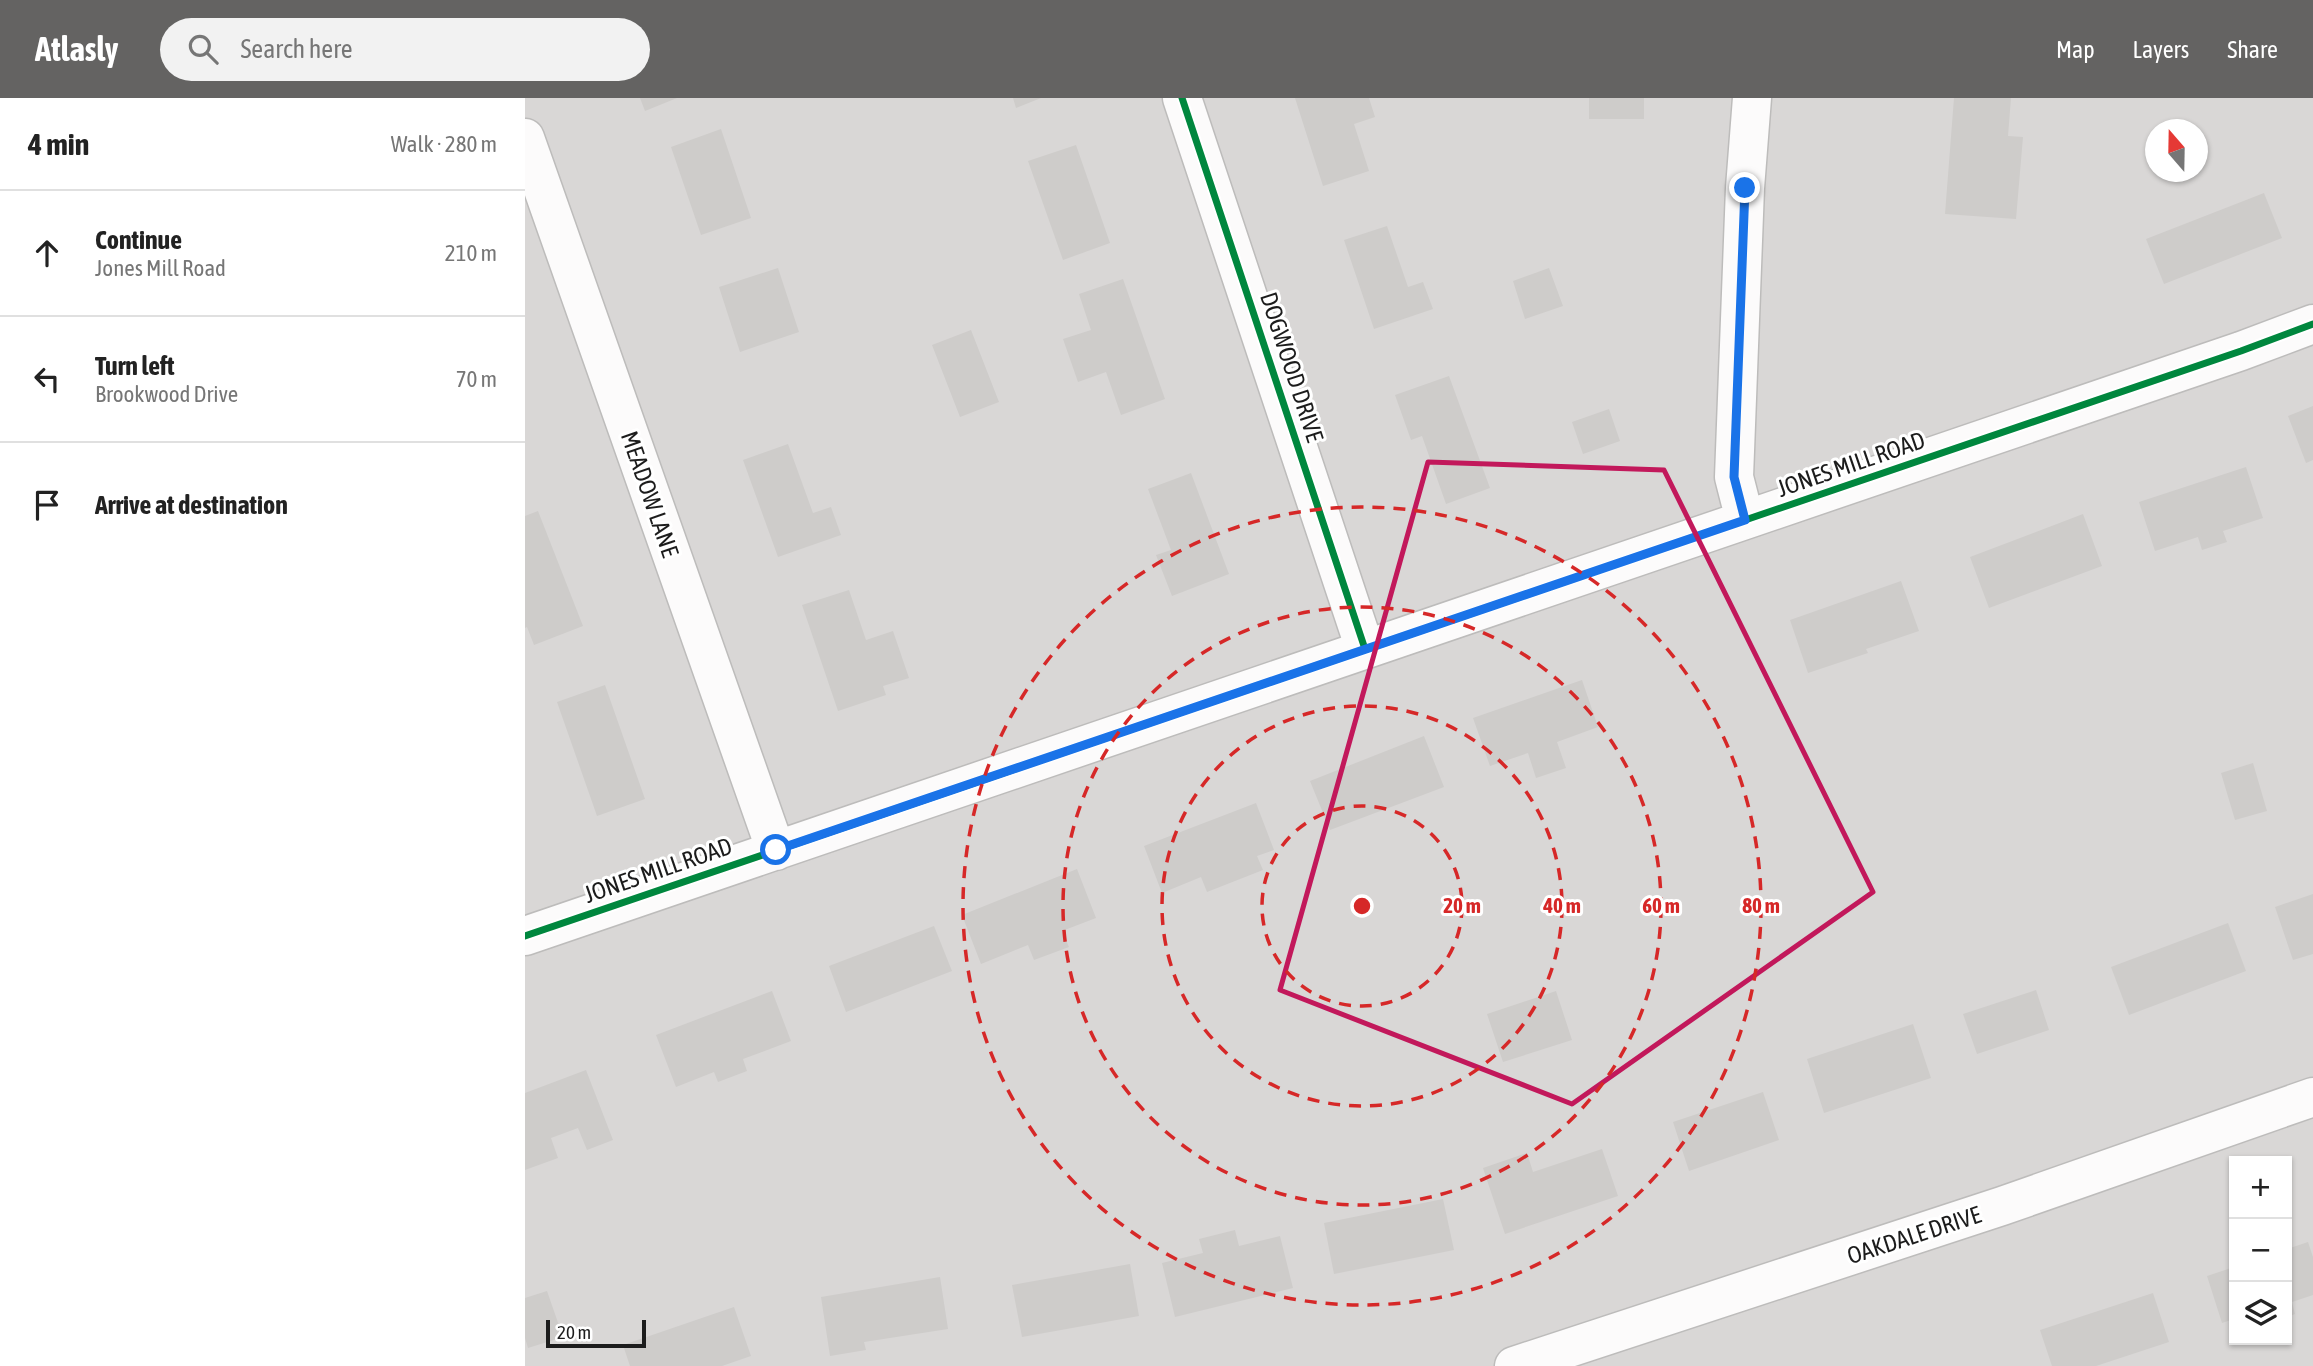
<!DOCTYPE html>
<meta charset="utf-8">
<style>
:root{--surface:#fff;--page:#f2f2f2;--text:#222;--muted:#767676;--line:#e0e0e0;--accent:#646362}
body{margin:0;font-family:"Asap Condensed",sans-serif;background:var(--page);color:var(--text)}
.controls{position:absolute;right:21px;bottom:21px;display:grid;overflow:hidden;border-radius:0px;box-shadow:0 2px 5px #0004}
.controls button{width:63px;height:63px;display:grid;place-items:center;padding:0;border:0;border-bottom:2px solid var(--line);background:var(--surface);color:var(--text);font:35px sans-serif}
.compass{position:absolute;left:1620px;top:21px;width:63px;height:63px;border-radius:50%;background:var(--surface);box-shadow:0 2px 5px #0004;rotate:340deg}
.scale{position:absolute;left:21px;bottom:18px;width:100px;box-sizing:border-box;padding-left:7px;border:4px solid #1c1c1c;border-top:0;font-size:19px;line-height:24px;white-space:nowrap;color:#1c1c1c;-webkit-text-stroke:5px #fff;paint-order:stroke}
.stop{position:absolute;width:21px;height:21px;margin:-16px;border:5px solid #1a73e8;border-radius:50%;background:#fff}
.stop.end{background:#1a73e8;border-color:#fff;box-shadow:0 2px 7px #0008}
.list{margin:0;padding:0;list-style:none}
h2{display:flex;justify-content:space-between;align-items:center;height:91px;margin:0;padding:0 28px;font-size:30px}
h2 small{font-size:23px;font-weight:400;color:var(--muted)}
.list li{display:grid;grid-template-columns:46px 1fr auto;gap:21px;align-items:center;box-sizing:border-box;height:126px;padding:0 28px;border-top:2px solid var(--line)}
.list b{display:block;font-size:26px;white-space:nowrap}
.list p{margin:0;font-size:23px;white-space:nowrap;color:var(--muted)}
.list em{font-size:23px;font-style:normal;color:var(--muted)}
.icon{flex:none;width:38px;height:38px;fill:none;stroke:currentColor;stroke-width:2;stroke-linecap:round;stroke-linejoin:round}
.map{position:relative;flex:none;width:1788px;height:1268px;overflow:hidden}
header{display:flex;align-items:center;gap:42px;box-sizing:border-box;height:98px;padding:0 35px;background:var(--accent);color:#fff}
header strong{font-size:33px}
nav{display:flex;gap:38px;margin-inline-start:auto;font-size:24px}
.search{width:490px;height:63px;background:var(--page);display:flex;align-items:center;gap:18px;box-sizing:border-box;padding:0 24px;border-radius:38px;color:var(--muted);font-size:26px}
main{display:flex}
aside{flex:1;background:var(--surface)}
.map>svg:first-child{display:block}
.residential{fill:#d9d7d6;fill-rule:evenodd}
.building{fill:#ceccca}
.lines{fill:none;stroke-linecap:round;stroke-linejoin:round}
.minor-casing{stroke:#bdbcbb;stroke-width:41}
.minor{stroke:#fcfbfb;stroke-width:38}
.cycleway-casing{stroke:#fff;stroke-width:11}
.cycleway{stroke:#00873e;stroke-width:7}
.route{stroke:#1a73e8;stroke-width:9}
.marked{fill:none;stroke:#c2185b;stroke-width:5;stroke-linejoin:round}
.ring{fill:none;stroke:#d62828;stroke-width:3.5;stroke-dasharray:12 9}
.labels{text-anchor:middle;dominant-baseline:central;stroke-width:6;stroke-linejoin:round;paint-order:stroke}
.street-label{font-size:24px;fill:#1c1c1c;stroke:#fff}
.centre{fill:#d62828;stroke:#fff;stroke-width:3.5}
.ring-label{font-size:21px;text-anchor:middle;font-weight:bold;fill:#d62828;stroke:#fff;stroke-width:6;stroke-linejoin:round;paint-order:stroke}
</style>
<header>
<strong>Atlasly</strong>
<div class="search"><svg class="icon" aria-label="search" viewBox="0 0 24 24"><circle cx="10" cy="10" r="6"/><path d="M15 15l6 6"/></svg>Search here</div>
<nav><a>Map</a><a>Layers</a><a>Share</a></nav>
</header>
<main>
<aside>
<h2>4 min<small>Walk · 280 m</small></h2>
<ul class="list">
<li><svg class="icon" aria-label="ahead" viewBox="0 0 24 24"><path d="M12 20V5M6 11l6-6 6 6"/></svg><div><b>Continue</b><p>Jones Mill Road</p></div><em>210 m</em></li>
<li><svg class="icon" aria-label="left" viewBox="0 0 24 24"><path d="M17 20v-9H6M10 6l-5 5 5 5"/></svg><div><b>Turn left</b><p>Brookwood Drive</p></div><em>70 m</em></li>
<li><svg class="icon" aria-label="arrive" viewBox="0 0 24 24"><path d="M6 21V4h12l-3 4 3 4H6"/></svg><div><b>Arrive at destination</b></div></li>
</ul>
</aside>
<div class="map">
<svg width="1788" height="1268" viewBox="0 0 1788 1268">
<rect width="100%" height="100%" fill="#eae7e4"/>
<path class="residential" d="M0,0H1788V1268H0ZM1630,32H1672V74H1630ZM1709,1063H1762V1242H1709Z"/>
<path class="building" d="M115,0H152L120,13Z
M488,0H516L491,10Z
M770,0H844L850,19L829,26L844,73L798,88Z
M1064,0H1119V21H1064Z
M1429,0H1486L1483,38L1498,39L1491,121L1420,116Z
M196,31L226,120L176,137L146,49Z
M551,47L585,145L538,162L503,63Z
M1739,95L1757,140L1639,186L1621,141Z
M862,128L883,189L898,184L908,211L849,231L819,142Z
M253,170L274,234L215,254L194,189Z
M1024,170L1038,208L1000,221L988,183Z
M598,181L640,301L596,317L581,274L553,284L538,241L566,232L554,196Z
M446,232L474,304L435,319L407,247Z
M924,278L965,390L921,406L897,338L886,342L870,297Z
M1788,308V362L1781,365L1763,318Z
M1084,311L1095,343L1058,356L1047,324Z
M263,346L288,415L306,409L316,437L253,459L218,362Z
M1721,369L1738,420L1698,433L1702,444L1677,452L1673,439L1630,453L1614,404Z
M666,375L704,476L647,498L631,457L646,452L623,391Z
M13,413L58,528L9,547L2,529L0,530V418Z
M1558,416L1577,468L1464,510L1445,459Z
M1376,483L1394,533L1341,551L1343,555L1283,575L1265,522Z
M324,492L341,542L368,533L384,580L358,588L361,597L313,613L277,507Z
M1057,582L1073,629L1032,644L1041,670L1011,680L1003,655L965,668L948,620Z
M80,587L120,701L72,718L32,604Z
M899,638L919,689L805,732L785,683Z
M1728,665L1742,713L1710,722L1696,675Z
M731,705L749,752L732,758L738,772L682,794L676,779L637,795L619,748Z
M552,771L571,820L537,833L544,849L509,862L503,847L456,866L437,817Z
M1788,796V856L1768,862L1750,809Z
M1703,825L1721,873L1604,917L1586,869Z
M409,828L427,873L321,914L304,868Z
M1511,892L1524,932L1452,956L1438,916Z
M247,893L266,943L218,961L222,973L193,984L189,974L151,989L131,937Z
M1031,893L1047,942L978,964L962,916Z
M1388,926L1406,980L1299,1015L1282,961Z
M61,972L88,1042L62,1052L53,1030L26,1040L33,1060L0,1072V995Z
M1238,994L1254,1042L1164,1073L1148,1024Z
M1077,1051L1093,1098L980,1136L958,1070L1002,1055L1008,1074Z
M918,1101L929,1152L809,1176L799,1125Z
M710,1132L714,1148L755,1138L768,1190L650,1219L637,1165L678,1155L674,1141Z
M1783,1144L1788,1159V1197L1767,1204L1770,1216L1762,1219V1151Z
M605,1166L614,1218L497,1239L487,1187Z
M1709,1169V1221L1697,1225L1682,1178Z
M415,1179L423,1231L339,1244L341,1252L305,1258L296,1199Z
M22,1193L38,1239L3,1250L0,1240V1200Z
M1628,1195L1644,1244L1571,1268H1527L1515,1232Z
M209,1209L226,1258L197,1268H105L98,1247Z"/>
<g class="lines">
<g class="minor-casing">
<path id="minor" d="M657,0L840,551
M0,40L251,753
M1220,422L1209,379L1220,90L1227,0
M0,838L1716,253L1788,226
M989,1268L1477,1108L1788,999"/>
</g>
<use href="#minor" class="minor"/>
<g class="cycleway-casing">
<path id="cycleway" d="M657,0L840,551
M0,838L1716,253L1788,226"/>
</g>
<use href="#cycleway" class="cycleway"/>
</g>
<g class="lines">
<path class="route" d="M251,752L1220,422L1209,379L1220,90"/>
</g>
<path class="marked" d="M903,364L1139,372L1348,794L1047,1006L755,892Z"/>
<g class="ring">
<circle cx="837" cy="808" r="100"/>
<circle cx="837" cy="808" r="200"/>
<circle cx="837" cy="808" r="299"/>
<circle cx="837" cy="808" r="399"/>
</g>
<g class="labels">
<g class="street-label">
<text transform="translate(767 269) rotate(72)">DOGWOOD DRIVE</text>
<text transform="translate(1326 366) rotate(-19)">JONES MILL ROAD</text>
<text transform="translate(125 396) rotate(71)">MEADOW LANE</text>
<text transform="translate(133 772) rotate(-19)">JONES MILL ROAD</text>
<text transform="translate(1389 1137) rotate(-18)">OAKDALE DRIVE</text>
</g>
</g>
<circle cx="837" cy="808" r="10" class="centre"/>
<g class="ring-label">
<text x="937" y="815">20 m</text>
<text x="1037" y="815">40 m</text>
<text x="1136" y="815">60 m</text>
<text x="1236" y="815">80 m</text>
</g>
</svg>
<div class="controls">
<button>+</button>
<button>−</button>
<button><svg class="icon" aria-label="layers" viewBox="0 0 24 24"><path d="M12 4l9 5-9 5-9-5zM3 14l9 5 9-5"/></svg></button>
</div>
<svg class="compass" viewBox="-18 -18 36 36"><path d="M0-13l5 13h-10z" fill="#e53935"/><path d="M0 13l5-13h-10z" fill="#767676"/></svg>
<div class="scale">20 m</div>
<div class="stop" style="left:251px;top:752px"></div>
<div class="stop end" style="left:1220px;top:90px"></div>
</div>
</main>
